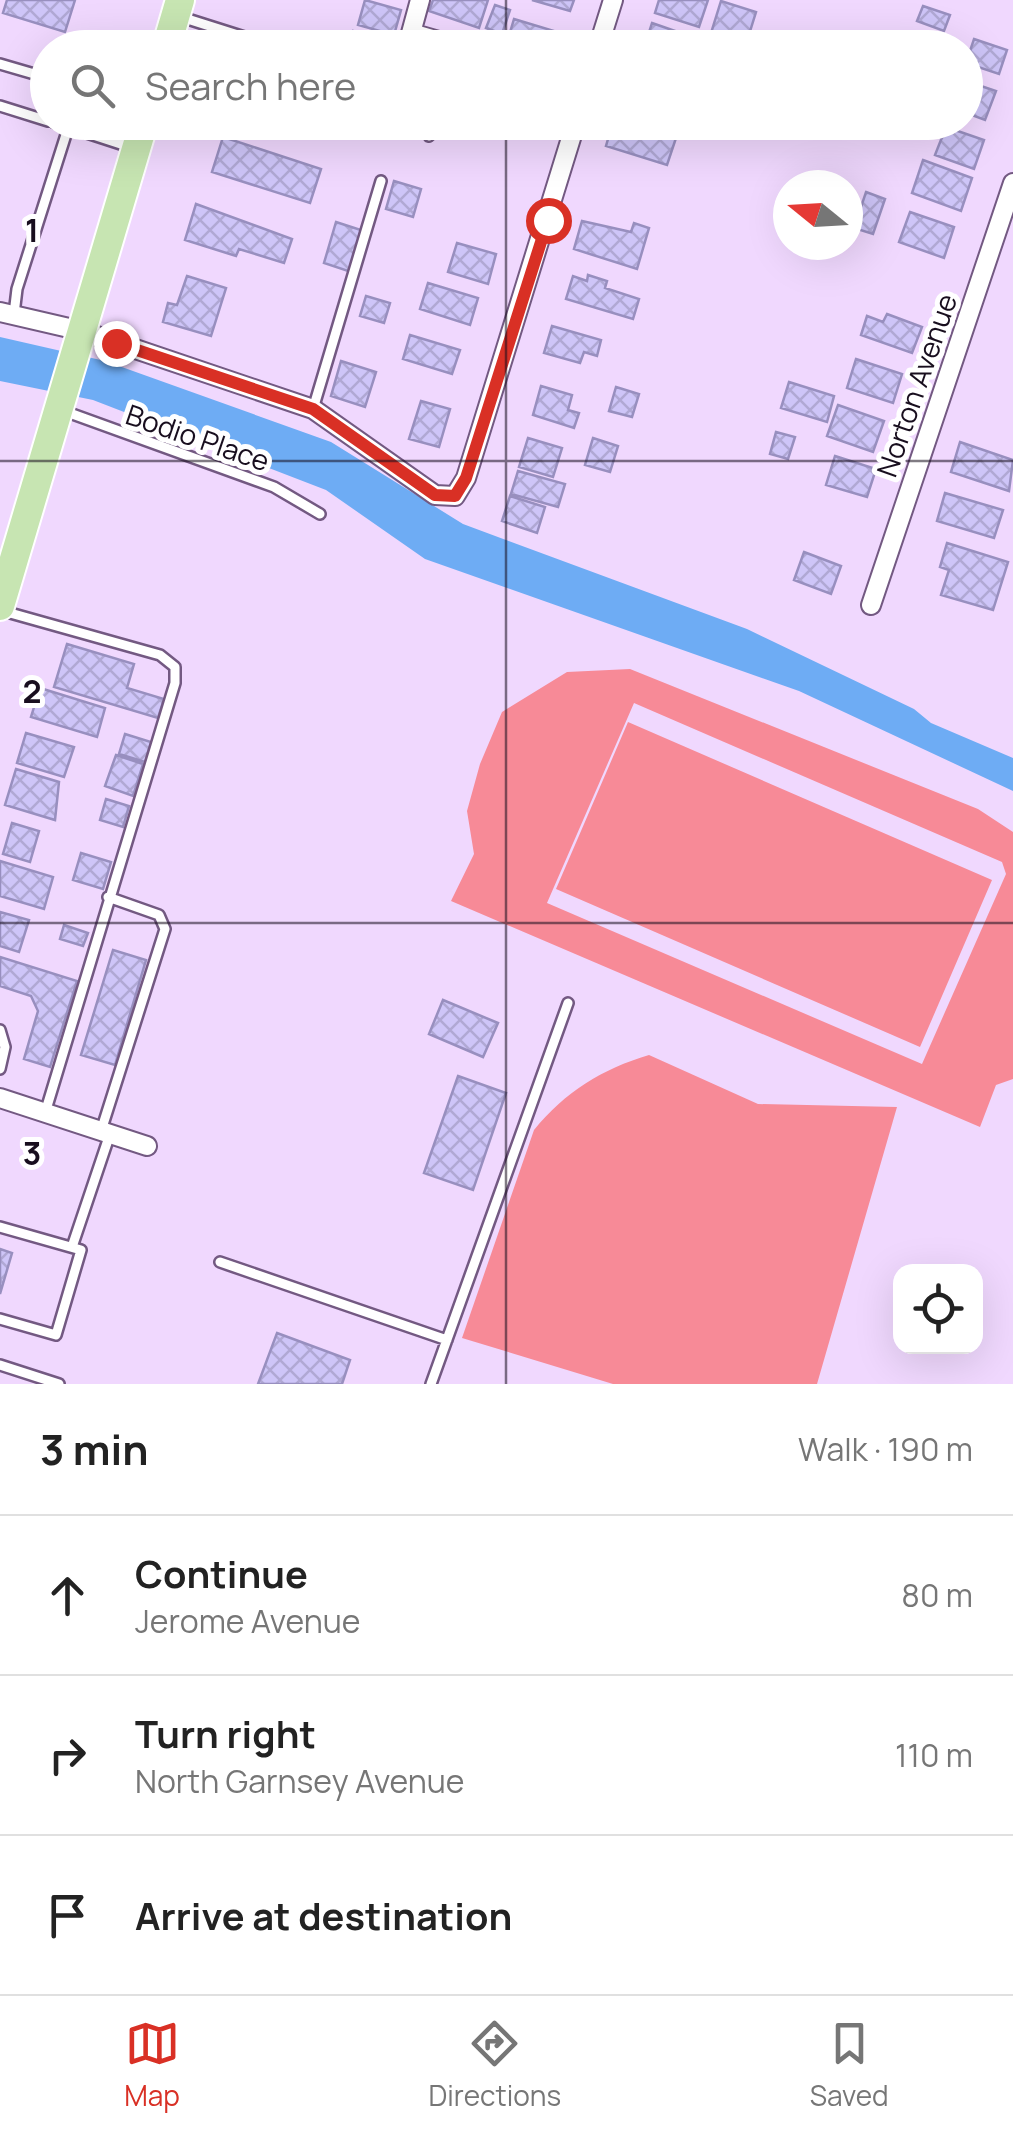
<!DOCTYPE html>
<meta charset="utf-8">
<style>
:root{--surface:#fff;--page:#f6f6f6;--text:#222;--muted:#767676;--line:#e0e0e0;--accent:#d93025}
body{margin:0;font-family:Manrope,sans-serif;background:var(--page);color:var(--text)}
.controls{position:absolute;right:30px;bottom:30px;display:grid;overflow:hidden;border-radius:20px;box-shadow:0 10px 40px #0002}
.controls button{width:90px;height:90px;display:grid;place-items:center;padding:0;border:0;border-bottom:2px solid var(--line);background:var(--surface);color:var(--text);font:50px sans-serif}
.compass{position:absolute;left:773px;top:170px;width:90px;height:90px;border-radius:50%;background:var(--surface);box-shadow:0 10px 40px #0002;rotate:288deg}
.stop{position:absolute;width:30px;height:30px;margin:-22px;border:8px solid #d93025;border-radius:50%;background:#fff}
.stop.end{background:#d93025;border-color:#fff;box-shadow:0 2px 10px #0008}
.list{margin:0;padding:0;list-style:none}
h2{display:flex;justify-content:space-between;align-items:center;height:130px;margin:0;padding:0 40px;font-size:42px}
h2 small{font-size:32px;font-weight:400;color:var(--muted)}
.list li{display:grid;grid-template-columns:65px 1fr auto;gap:30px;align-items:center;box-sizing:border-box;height:160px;padding:0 40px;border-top:2px solid var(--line)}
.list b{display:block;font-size:38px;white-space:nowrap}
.list p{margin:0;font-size:32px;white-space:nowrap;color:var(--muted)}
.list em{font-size:32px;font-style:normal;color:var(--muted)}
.icon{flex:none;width:55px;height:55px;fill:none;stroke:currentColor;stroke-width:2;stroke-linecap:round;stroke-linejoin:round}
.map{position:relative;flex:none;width:1013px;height:1384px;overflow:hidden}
.search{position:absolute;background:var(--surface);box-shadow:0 10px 40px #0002;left:30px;right:30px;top:30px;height:110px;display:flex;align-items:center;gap:25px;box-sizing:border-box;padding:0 35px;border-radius:55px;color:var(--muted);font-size:38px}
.sheet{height:610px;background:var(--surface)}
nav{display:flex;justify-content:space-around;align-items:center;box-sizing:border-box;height:140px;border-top:2px solid var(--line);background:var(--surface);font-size:28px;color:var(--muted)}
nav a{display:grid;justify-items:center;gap:5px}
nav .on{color:var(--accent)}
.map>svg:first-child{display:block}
.grass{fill:#f78a97;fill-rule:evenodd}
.water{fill:#6eacf4}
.building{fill:url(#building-cross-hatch);stroke:#988fbf;stroke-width:2.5}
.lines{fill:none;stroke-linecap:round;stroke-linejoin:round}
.service-casing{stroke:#735982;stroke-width:14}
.minor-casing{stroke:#735982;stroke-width:22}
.primary-casing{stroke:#fff;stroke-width:32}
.service{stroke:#fff;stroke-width:9}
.minor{stroke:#fff;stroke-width:18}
.primary{stroke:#c7e5b2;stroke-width:28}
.route{stroke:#d93025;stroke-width:12}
.grid{fill:none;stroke:#180e1e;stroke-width:2.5;stroke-opacity:0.55}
.labels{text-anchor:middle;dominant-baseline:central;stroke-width:10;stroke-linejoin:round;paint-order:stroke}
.street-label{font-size:28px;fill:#180e1e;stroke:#fff}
.grid-label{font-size:32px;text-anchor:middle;font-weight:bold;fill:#180e1e;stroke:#fff;stroke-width:10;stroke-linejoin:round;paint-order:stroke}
</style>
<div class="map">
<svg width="1013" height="1384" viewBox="0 0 1013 1384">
<defs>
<pattern id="building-cross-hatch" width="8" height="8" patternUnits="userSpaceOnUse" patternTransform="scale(2.5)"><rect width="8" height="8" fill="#cec5f8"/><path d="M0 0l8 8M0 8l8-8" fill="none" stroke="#b0a8d4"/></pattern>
</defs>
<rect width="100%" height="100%" fill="#f0d8fe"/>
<path class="grass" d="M630,669L978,809L1013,832V1079L996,1085L980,1127L451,901L474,854L467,811L480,764L502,712L567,672ZM634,703L1002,862L1006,874L922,1064L547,903Z
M628,722L992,880L920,1047L556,889Z
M649,1055L758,1104L897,1107L817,1384H613L462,1338L534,1130C565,1092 602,1069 649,1055Z"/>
<path class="water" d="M0,337L105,361L331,442L463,524L747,629L914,709L931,723L1013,758V791L799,691L425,559L326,490L93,400L0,381Z"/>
<path class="building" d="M7,0H75L65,32L3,13Z
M365,0L401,10L394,35L358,25Z
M433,0H488L479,28L429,11Z
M532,0H574L570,11Z
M659,0H708L699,27L655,13Z
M721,1L756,12L747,41L712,30Z
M495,5L510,10L502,34L486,28Z
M923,6L950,15L944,31L917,21Z
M514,19L564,34L560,48L506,46Z
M652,23L684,34L680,48H644Z
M353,31L409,48H348Z
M974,39L1007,50L999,74L966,63Z
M966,81L996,91L985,120L966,113Z
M337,122H390L385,137Z
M613,122H646L678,132L667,165L606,146Z
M946,127L984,140L974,169L935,155Z
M223,137L321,169L310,203L212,172Z
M923,160L972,178L961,211L912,193Z
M394,181L421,189L413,217L386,209Z
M866,192L885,199L873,234L854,228Z
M196,204L292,239L284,263L239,249L236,256L185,240Z
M910,212L954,227L944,258L899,242Z
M582,221L631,232L634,223L649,228L637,269L574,249Z
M336,222L364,231L351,272L324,263Z
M457,243L496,254L488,284L448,272Z
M588,275L607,281L605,288L639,299L633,319L566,299L573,276L587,281Z
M187,276L226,288L211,336L163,322L168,303L177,305Z
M428,283L478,298L470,325L420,309Z
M366,296L390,303L384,323L360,316Z
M887,314L922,327L912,353L861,335L867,316L883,322Z
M552,326L601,340L597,356L584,352L580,363L544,353Z
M410,335L460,350L452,374L403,359Z
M856,359L902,374L893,403L847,388Z
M341,361L376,372L365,407L331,396Z
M789,382L834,396L827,422L781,408Z
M541,386L572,395L568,410L579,413L574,428L533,415Z
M616,387L639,394L632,417L609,411Z
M421,401L450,409L439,447L409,439Z
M838,405L884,421L873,452L827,436Z
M776,432L795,437L788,459L770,454Z
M528,438L562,448L553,477L519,467Z
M593,438L618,446L610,472L585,465Z
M960,442L1013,460L1009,491L951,472Z
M835,456L876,469L867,497L826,485Z
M518,471L565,484L558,507L511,494Z
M945,493L1003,510L994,538L937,521Z
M510,496L545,507L537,533L502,521Z
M947,543L1008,562L993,610L941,595L949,570L940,567Z
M804,552L841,566L831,594L794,580Z
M67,644L134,664L127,688L164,699L158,718L54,687Z
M40,688L105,708L97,737L31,717Z
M26,733L74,747L64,777L17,763Z
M125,734L151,742L145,762L119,754Z
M116,755L143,764L133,796L105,786Z
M16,769L59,782L55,820L5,805Z
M106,799L129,806L123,827L100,820Z
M12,823L39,831L30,862L3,854Z
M81,853L111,862L103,889L73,880Z
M0,861L53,877L44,909L0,896Z
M0,912L29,920L19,952L0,946Z
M64,925L88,933L83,946L60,939Z
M113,950L146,960L115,1065L81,1055Z
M0,957L77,981L50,1067L24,1059L38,1011L31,996L0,986Z
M443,1000L498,1023L483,1057L429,1034Z
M458,1076L506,1093L473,1190L424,1173Z
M0,1249L12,1253L0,1294Z
M277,1333L350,1360L342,1384H258Z"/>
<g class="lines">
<g class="service-casing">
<path id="service" d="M178,16L279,48
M0,64L48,78
M0,106L48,121
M53,122L133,148
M283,122L313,132
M429,136L433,122
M14,314L17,289L70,122
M313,409L381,181
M64,411L274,487L320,514
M3,611L160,655L175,667V683L45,1113
M0,1030L5,1047L0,1069
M101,1131L165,929L159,915L108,897
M0,1227L81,1250L56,1335L0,1319
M72,1247L110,1134
M220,1262L447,1340
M0,1365L59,1384
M431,1384L568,1003"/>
</g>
<g class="minor-casing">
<path id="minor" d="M420,0L411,33L463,48
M598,48L613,0
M0,312L82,331L313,409L435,495L455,496L466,478L576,122
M871,605L1013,183
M0,1098L147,1146"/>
</g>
<g class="primary-casing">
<path id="primary" d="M166,48L180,0
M0,606L144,122"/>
</g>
<use href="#service" class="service"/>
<use href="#minor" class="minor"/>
<use href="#primary" class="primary"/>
</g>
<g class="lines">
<path class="route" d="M116,343L313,409L435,495L455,496L466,478L548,220"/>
</g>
<path class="grid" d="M506,0V48M506,122V1384M0,461H1013M0,923H1013"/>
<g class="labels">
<g class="street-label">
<text transform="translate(916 385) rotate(-71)">Norton Avenue</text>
<text transform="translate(198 437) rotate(19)">Bodio Place</text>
</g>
</g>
<g class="grid-label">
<text x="32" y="242">1</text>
<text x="32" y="703">2</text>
<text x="32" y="1165">3</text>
</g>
</svg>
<div class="controls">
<button><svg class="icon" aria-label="locate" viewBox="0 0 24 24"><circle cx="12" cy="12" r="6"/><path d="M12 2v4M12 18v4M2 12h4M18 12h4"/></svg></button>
</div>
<svg class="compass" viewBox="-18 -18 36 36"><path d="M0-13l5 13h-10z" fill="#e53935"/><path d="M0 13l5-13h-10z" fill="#767676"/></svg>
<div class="stop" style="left:548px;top:220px"></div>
<div class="stop end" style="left:116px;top:343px"></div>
<div class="search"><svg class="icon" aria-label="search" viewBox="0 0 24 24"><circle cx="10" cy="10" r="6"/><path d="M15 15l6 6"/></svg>Search here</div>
</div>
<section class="sheet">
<h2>3 min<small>Walk · 190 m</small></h2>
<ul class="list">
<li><svg class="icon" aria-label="ahead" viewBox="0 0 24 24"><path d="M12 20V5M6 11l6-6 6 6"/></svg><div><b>Continue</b><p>Jerome Avenue</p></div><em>80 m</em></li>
<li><svg class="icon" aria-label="right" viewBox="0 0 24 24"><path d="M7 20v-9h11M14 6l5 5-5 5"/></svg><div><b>Turn right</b><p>North Garnsey Avenue</p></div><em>110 m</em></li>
<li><svg class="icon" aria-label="arrive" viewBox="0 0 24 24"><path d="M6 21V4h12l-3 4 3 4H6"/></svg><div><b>Arrive at destination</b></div></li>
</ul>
</section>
<nav>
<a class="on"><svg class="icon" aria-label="map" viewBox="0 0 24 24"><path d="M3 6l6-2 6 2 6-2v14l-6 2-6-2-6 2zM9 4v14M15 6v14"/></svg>Map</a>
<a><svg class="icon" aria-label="directions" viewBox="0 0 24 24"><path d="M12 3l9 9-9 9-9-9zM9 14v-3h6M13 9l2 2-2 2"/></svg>Directions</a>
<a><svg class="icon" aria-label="saved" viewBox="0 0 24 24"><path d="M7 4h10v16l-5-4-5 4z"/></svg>Saved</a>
</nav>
